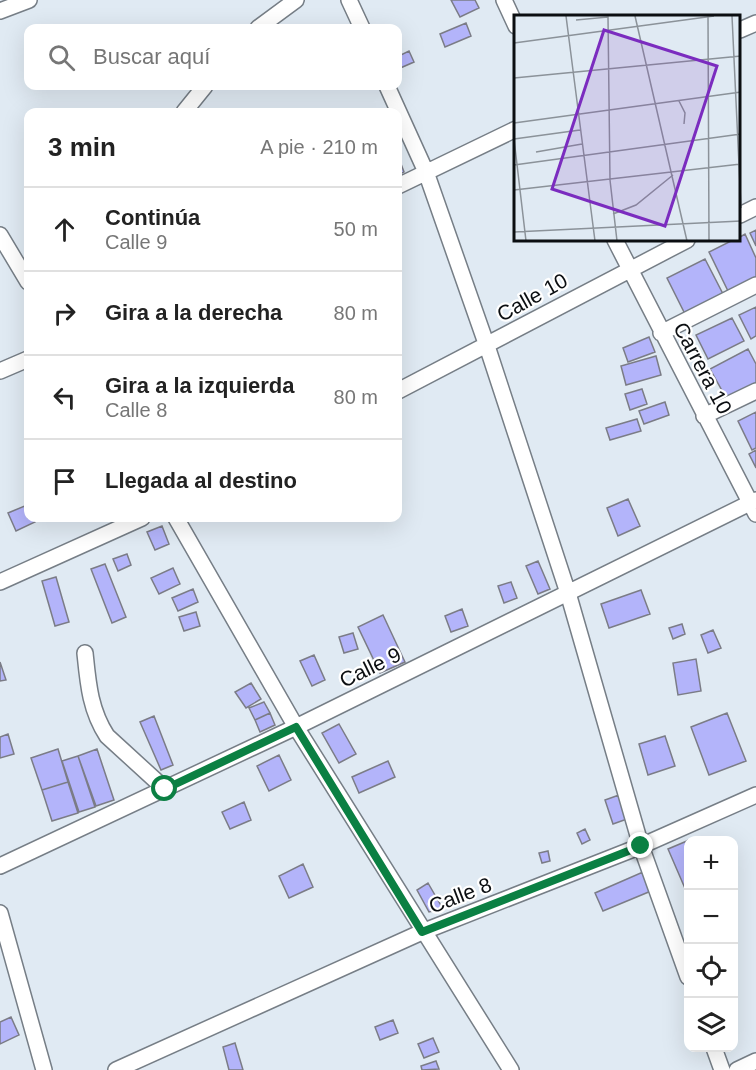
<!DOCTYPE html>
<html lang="es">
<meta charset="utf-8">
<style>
:root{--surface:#fff;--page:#f6f6f6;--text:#222;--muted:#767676;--line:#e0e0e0}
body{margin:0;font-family:Arial,sans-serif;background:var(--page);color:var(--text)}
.controls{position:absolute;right:18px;bottom:18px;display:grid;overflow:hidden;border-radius:12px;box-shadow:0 6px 24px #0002}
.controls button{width:54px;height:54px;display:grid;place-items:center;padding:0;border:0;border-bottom:2px solid var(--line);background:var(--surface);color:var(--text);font:30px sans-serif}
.stop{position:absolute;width:18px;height:18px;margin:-14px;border:4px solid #0b8043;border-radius:50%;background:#fff}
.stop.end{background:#0b8043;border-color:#fff;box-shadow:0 2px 6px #0008}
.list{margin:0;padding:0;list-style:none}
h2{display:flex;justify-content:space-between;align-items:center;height:78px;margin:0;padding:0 24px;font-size:26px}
h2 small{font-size:20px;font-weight:400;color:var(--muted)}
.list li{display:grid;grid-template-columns:39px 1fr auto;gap:18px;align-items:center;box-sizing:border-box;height:84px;padding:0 24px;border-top:2px solid var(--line)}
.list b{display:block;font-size:22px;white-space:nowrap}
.list p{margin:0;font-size:20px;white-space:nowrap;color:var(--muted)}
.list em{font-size:20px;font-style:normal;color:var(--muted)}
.icon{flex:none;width:33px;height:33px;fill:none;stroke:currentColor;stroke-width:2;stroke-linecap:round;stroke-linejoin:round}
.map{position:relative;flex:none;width:756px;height:1070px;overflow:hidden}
.search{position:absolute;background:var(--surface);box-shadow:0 6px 24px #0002;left:24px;top:24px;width:378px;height:66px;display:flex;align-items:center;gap:15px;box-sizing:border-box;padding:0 21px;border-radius:12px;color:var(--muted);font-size:22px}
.panel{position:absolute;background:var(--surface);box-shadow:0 6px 24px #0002;left:24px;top:108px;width:378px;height:414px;border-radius:12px}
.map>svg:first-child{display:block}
.building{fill:#b3b4fa;stroke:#7b7c86;stroke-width:1.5}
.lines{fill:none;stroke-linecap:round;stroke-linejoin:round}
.street-casing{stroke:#767e86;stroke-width:18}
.street{stroke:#fff;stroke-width:15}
.route{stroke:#0b8043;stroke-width:8}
.labels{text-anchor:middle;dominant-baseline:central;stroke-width:4.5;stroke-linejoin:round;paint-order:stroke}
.street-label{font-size:21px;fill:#0b0e11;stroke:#fff}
.inset-road{fill:none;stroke:#8b9299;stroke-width:1.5}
.view{fill:#7b2cbf;fill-opacity:0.15;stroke:#7b2cbf;stroke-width:3}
.inset-edge{fill:none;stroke:#0b0e11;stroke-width:3}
</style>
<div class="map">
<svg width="756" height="1070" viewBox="0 0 756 1070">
<rect width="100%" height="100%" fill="#e0eaf3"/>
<path class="building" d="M451,0H475L479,8L460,17Z
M466,23L471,36L445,47L440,34Z
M398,45L401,55L409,51L414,62L398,69Z
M398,156L404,172L398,175Z
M756,230V246L750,233Z
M745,234L756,258V278L728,291L709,252L733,240H740V237Z
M705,259L723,294L685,314L667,278Z
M756,307V336L751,339L739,315Z
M732,318L744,341L708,359L696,335Z
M649,337L655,352L628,362L623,348Z
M748,349L756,364V389L729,403L710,369Z
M656,356L661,375L626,385L621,366Z
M642,389L647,404L630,410L625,394Z
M665,402L669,415L644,424L639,411Z
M756,412V448L752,450L738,421Z
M637,419L641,431L610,440L606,428Z
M756,450V468L749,454Z
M628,499L640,526L618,536L607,508Z
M27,505L28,518H33L35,522L16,531L8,513Z
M162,526L169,544L155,550L147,532Z
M127,554L131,565L118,571L113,559Z
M538,561L550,589L538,594L526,566Z
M105,564L126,617L112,623L91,569Z
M173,568L180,584L159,594L151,578Z
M56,577L69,622L55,626L42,581Z
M511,582L517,598L504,603L498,586Z
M193,589L198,602L178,611L172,598Z
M641,590L650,614L609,628L601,604Z
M462,609L468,626L451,632L445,616Z
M196,612L200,626L184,631L179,617Z
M383,615L405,662L380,673L358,627Z
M682,624L685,634L673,639L669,628Z
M713,630L721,648L708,653L701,635Z
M353,633L358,649L344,653L339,637Z
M314,655L325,680L312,686L300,661Z
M696,659L701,691L678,695L673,663Z
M0,662L6,680L0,681Z
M251,683L261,699L246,708L235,692Z
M264,702L270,713L255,720L249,708Z
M270,713L275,725L260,732L255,720Z
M727,713L746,761L709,775L691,727Z
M154,716L173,765L161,770L140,722Z
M339,724L356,754L339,763L322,733Z
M8,734L14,754L0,758V737Z
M665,736L675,766L648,775L639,744Z
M58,749L68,782L42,790L31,758Z
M97,749L114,800L96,806L78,756Z
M279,755L291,780L269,791L257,766Z
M78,756L95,807L79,812L62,761Z
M388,761L395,777L359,793L352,777Z
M68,782L78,813L52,821L42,790Z
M619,795L627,819L613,824L605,800Z
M244,802L251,820L230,829L222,812Z
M585,829L590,840L582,844L577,833Z
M694,838L695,840H688L687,893L668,849Z
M548,851L550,861L542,863L539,853Z
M303,864L313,887L289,898L279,876Z
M643,872L651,891L603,911L595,893Z
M428,883L443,909L429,912L417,890Z
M11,1017L19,1035L0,1044V1022Z
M393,1020L398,1033L380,1040L375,1027Z
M433,1038L439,1052L424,1058L418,1044Z
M235,1043L243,1070H229L223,1047Z
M436,1061L439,1069L422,1070L421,1066Z"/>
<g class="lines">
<g class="street-casing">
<path id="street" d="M349,0L362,28
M504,0L516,26
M0,11L29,0
M258,28L296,0
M740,30L756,23
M387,86L426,172L487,346L568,593L641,846L688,977
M184,112L205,86
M398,186L516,129
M740,215L756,207
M0,235L28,282
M615,240L756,514
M661,333L756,285
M0,371L28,359
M398,391L687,240
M704,416L756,391
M176,518L296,727L511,1070
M0,582L142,518
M85,653C88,683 90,710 107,736L165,789
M0,866L296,727L756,500
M0,913L44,1070
M714,1048L722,1070
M116,1070L422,932L641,846L756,795
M737,1070L756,1061"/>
</g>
<use href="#street" class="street"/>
</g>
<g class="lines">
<path class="route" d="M165,789L296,727L422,932L641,846"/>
</g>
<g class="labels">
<g class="street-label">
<text transform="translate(532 297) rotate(-29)">Calle 10</text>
<text transform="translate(703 368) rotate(62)">Carrera 10</text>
<text transform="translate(370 667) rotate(-26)">Calle 9</text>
<text transform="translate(460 895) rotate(-21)">Calle 8</text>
</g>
</g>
<g transform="translate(514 15)">
<rect width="226" height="226" fill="#e0eaf3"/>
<path class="inset-road" d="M52,1L81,226M121,1L173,226M194,1L195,226M218,1L227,193M62,5L94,2L96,165L103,226M0,28L200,1M0,63L227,41M165,86L171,98L170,109M0,108L227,77M0,124L12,226M0,124L66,115M22,137L68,129M0,150L227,119M0,175L227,149M99,199L122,190L159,160M0,217L227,206"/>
<path class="view" d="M90,15L203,51L151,211L38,174Z"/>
<rect width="226" height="226" class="inset-edge"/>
</g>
</svg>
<div class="controls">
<button>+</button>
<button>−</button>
<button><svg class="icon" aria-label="locate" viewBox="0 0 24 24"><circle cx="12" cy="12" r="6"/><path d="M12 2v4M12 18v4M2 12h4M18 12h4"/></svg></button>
<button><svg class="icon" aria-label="layers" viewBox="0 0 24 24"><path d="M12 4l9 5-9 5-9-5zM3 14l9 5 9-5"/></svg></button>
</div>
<div class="stop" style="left:165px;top:789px"></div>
<div class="stop end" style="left:641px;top:846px"></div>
<div class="search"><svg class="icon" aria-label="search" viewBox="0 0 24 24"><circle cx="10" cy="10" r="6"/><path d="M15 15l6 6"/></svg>Buscar aquí</div>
<section class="panel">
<h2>3 min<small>A pie · 210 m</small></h2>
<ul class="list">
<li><svg class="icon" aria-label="ahead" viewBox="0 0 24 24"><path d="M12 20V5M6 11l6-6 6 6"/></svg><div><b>Continúa</b><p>Calle 9</p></div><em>50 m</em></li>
<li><svg class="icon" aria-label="right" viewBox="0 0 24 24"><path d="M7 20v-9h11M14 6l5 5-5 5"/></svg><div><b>Gira a la derecha</b></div><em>80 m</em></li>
<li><svg class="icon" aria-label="left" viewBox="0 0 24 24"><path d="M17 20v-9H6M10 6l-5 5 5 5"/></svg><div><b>Gira a la izquierda</b><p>Calle 8</p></div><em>80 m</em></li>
<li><svg class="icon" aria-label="arrive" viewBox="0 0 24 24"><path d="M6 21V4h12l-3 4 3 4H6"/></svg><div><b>Llegada al destino</b></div></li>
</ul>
</section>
</div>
